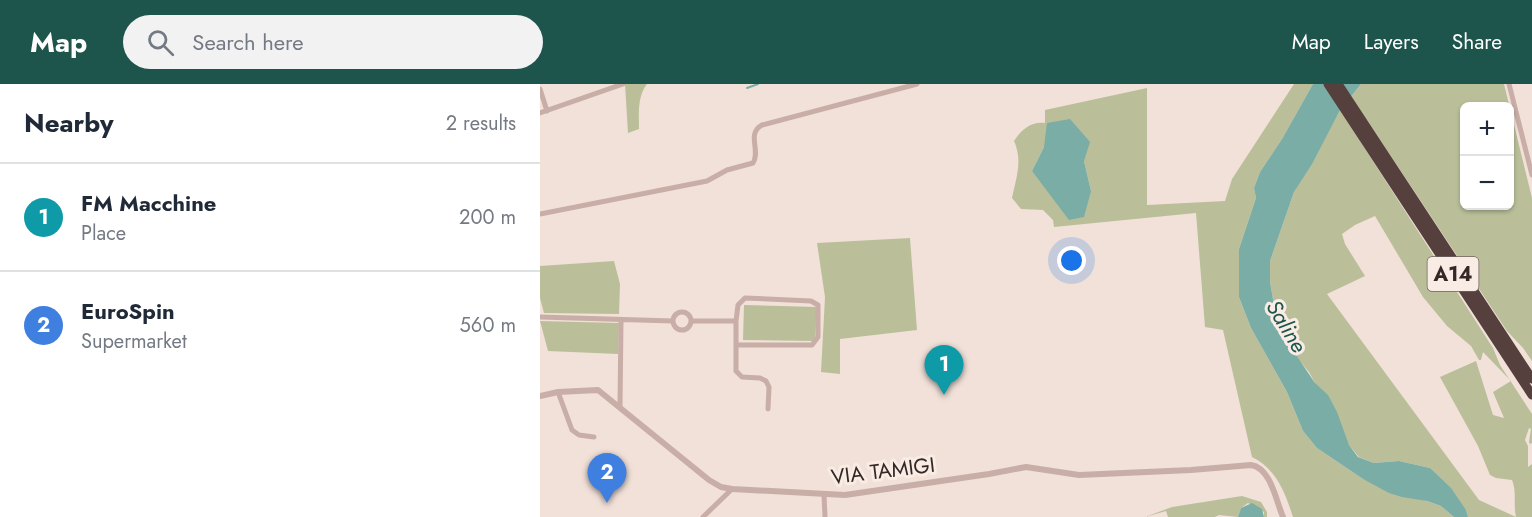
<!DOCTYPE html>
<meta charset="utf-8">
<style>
:root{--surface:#fff;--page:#f2f2f3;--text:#1f2937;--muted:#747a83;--line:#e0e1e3;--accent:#1d554d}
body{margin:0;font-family:Jost,sans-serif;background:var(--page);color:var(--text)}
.controls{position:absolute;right:18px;top:18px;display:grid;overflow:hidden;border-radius:9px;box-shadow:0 2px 4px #0004}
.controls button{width:54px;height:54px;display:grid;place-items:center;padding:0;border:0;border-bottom:2px solid var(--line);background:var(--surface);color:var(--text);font:30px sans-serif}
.you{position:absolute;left:532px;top:177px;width:21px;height:21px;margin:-15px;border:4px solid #fff;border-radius:50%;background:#1a73e8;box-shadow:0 0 0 9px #1a73e833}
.badge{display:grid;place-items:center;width:39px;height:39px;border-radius:50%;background:var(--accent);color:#fff;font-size:20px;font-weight:700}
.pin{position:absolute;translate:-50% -50px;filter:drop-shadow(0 2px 3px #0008)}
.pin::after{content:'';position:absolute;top:32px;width:21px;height:18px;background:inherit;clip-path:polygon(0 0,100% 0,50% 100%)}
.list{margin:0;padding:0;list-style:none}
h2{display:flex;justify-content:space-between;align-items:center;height:78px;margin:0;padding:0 24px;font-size:26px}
h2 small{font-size:20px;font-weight:400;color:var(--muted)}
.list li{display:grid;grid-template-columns:39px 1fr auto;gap:18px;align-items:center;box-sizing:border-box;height:108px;padding:0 24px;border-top:2px solid var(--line)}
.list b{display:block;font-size:22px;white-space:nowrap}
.list p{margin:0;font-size:20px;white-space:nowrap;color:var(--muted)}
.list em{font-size:20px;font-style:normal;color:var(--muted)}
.icon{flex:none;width:33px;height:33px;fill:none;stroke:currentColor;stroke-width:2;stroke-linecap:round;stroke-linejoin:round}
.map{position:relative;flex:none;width:992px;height:433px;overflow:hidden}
header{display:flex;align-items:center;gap:36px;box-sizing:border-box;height:84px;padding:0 30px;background:var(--accent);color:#fff}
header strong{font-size:28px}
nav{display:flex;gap:33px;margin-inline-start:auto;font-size:21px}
.search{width:420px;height:54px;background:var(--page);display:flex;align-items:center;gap:15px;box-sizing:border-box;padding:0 21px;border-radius:33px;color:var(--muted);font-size:22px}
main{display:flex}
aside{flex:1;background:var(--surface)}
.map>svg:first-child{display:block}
.green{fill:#babf9a;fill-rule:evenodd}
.water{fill:#79ada5}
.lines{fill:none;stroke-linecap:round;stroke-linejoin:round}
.stream{stroke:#79ada5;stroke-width:2}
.minor{stroke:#c8aea6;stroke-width:5}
.tertiary{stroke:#c8aea6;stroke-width:6}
.motorway{stroke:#55403e;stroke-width:9}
.labels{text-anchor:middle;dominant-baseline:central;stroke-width:6;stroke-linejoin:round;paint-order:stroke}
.shield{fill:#f9ece5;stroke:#6f6360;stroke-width:1.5}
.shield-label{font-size:20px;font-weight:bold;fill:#342827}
.street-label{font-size:21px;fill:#342827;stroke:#f9ece5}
.water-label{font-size:22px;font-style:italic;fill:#1d554d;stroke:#f9ece5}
</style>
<header>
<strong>Map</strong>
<div class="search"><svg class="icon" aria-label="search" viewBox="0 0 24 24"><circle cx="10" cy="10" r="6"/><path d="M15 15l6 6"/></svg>Search here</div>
<nav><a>Map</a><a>Layers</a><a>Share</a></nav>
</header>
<main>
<aside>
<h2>Nearby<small>2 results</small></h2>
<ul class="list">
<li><span class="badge" style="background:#0f9aa8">1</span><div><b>FM Macchine</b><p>Place</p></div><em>200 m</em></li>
<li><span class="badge" style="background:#3f7fe0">2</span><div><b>EuroSpin</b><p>Supermarket</p></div><em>560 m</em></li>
</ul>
</aside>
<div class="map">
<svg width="992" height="433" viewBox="0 0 992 433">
<rect width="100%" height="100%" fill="#f1e1d9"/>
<path class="green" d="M85,0H107C97,13 99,30 99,45L88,49Z
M754,0H773L742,55L720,88L714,104L716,114L699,165V213L711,244L747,308L763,347L777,364L823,395L901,422L914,433H753C745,408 736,385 712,373L683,246L665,243L656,129L514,143L513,136L503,126L481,125L472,114C476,94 483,77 474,57C481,46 491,37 505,39V26L607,4V121L685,117L692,95ZM504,63L544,77L551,107L492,87Z
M821,0H964L992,114V277L983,264L967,247L827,36L820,57L953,264L960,281L992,330V359L990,360L989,358L991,345L989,344L985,356L988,362V383L992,380V433H928L926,426L890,384L859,377L834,379L819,373L809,361L769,288L754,270L748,259L734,221L730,198V177L754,108L800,26ZM924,22H970V122H924ZM835,132L883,213L907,242L931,262L939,276H941L943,268L971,297L953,308L964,334L953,331L936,277L900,293L938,362L950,391L956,394L972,396C977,408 973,420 976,433L939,416L787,210L825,192L805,160L802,150L815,141Z
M370,154L377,246L300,255V290L281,288L285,213L277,159Z
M74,177L80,200L79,230L4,229L0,214V182Z
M204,221L277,223L275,257L203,256Z
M0,237L79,239L78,270L8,267Z
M702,412L721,418L727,428V433H724V428L708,419L701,424L698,433L679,431L675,433H628L626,427L605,433L632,423Z"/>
<path class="water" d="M773,0H821L800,26L772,80L754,108L730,177V198L734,221L748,259L775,299L788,311L797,328L809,361L818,373L834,379L859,377L890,384L911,404L926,426L928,433H914L901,422L887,417L862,413L849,409L823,395L777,364L763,347L747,308L711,244L699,213V165L716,114L714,104L720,88L742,55Z
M530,35L550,58L544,77L551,107L544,133L529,136L492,87L504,63L507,39Z
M712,419L722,425L724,433H698L701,424Z"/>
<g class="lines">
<path class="stream" d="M207,4L218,0"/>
<path class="minor" d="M969,0L992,91
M0,5L7,27
M0,29L83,0
M0,130L167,97L187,86L213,79C221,66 206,50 222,41L377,0
M133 237a9 9 0 1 1 18 0a9 9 0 1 1-18 0Z
M0,233L133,237
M151,237H196L198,221L205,214L271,217L278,221V253L272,261H196
M196,237V287L202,293L220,294L226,297L229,303L228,325
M18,308L32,346L39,351L54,353
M80,322L81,236
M284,411L285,433
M163,433L192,405"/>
<path class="tertiary" d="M0,312L18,308L58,306L169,396L181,403L192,405L305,411L449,390L486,383L539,391L651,386L711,381C731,384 736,417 743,433"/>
<path class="motorway" d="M788,0L992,311
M798,0L992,295"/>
</g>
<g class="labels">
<rect class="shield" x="887.5" y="173" width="51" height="34" rx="4.5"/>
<g class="shield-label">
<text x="913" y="190">A14</text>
</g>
<g class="street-label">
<text transform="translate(343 387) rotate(-7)">VIA TAMIGI</text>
</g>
<g class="water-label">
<text transform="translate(747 242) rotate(59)">Saline</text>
</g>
</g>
</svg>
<div class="controls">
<button>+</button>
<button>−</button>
</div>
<div class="you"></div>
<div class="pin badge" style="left:404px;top:311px;background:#0f9aa8">1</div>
<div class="pin badge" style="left:67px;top:419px;background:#3f7fe0">2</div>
</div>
</main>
